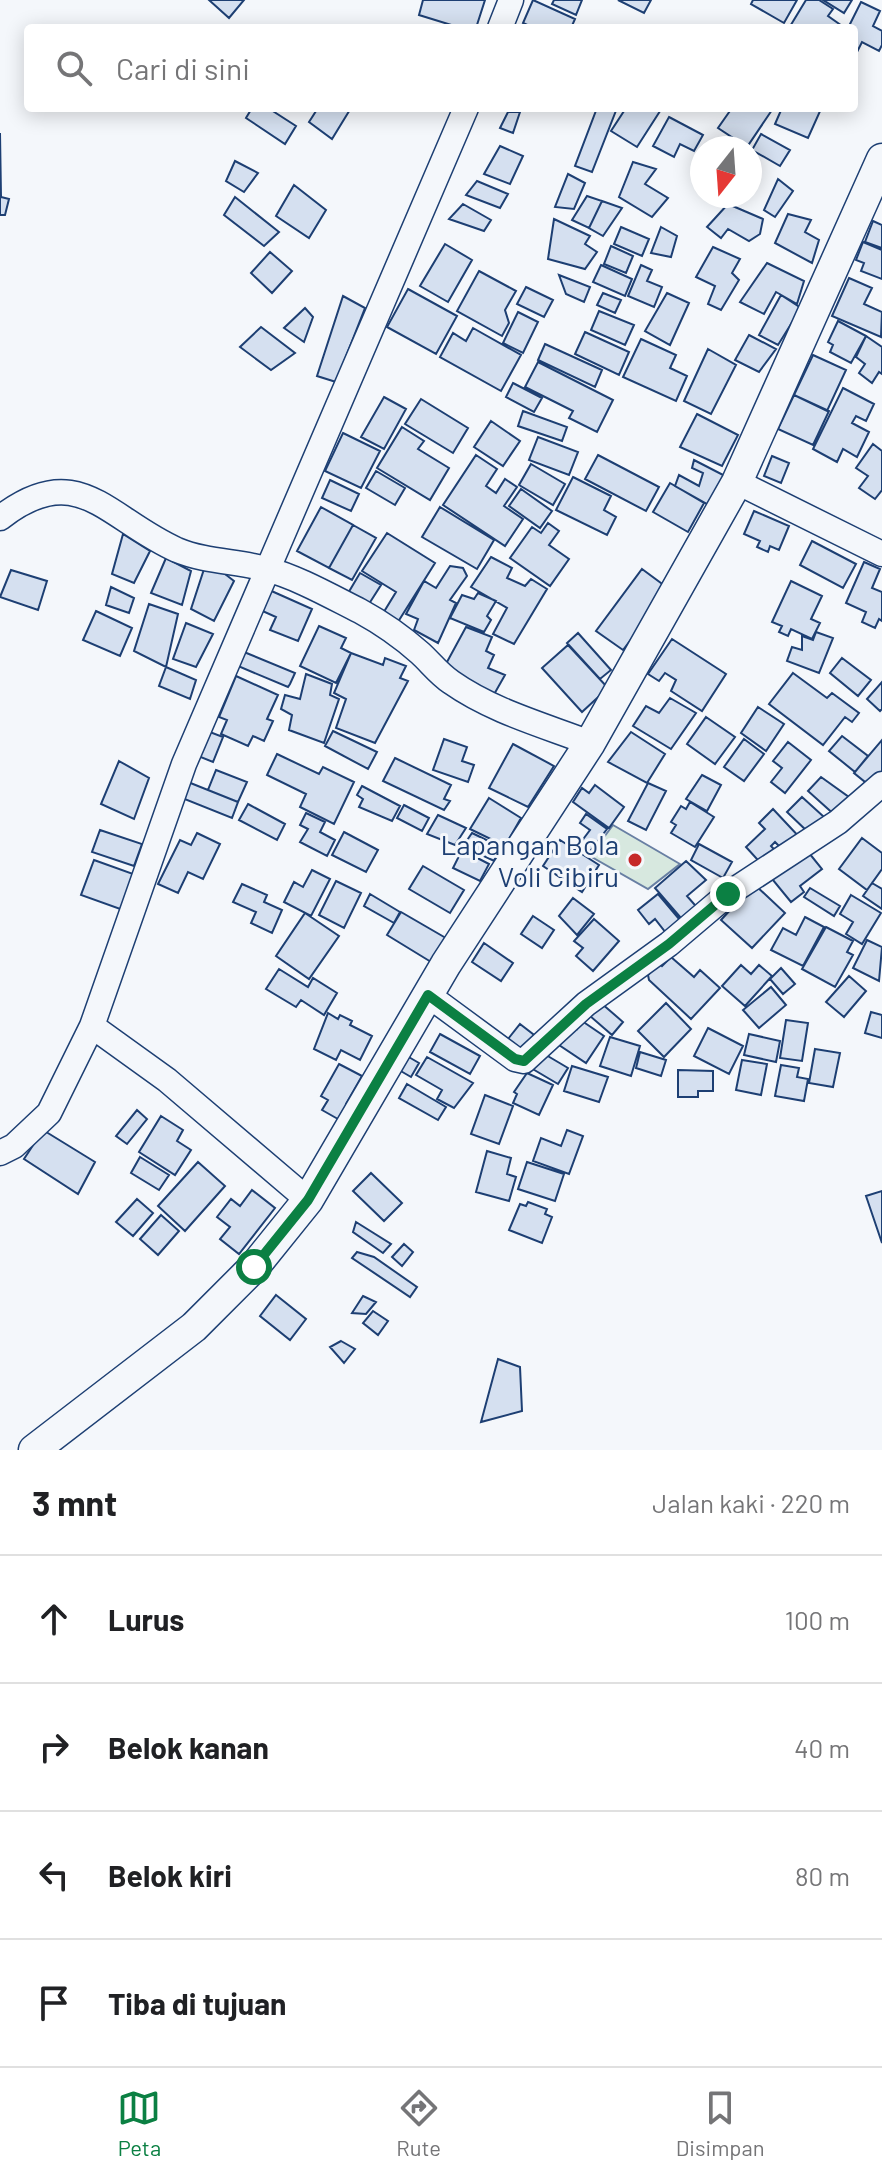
<!DOCTYPE html>
<html lang="id">
<meta charset="utf-8">
<style>
:root{--surface:#fff;--page:#f6f6f6;--text:#202124;--muted:#757577;--line:#e0e0e0;--accent:#0b8043}
body{margin:0;font-family:Barlow,sans-serif;background:var(--page);color:var(--text)}
.compass{position:absolute;left:690px;top:136px;width:72px;height:72px;border-radius:50%;background:var(--surface);box-shadow:0 4px 20px #0003;rotate:197deg}
.stop{position:absolute;width:24px;height:24px;margin:-18px;border:6px solid #0b8043;border-radius:50%;background:#fff}
.stop.end{background:#0b8043;border-color:#fff;box-shadow:0 2px 8px #0008}
.list{margin:0;padding:0;list-style:none}
h2{display:flex;justify-content:space-between;align-items:center;height:104px;margin:0;padding:0 32px;font-size:34px}
h2 small{font-size:26px;font-weight:400;color:var(--muted)}
.list li{display:grid;grid-template-columns:52px 1fr auto;gap:24px;align-items:center;box-sizing:border-box;height:128px;padding:0 32px;border-top:2px solid var(--line)}
.list b{display:block;font-size:30px;white-space:nowrap}
.list em{font-size:26px;font-style:normal;color:var(--muted)}
.icon{flex:none;width:44px;height:44px;fill:none;stroke:currentColor;stroke-width:2;stroke-linecap:round;stroke-linejoin:round}
.map{position:relative;flex:none;width:882px;height:1450px;overflow:hidden}
.search{position:absolute;background:var(--surface);box-shadow:0 4px 20px #0003;left:24px;right:24px;top:24px;height:88px;display:flex;align-items:center;gap:20px;box-sizing:border-box;padding:0 28px;border-radius:8px;color:var(--muted);font-size:30px}
.sheet{height:616px;background:var(--surface)}
nav{display:flex;justify-content:space-around;align-items:center;box-sizing:border-box;height:112px;border-top:2px solid var(--line);background:var(--surface);font-size:22px;color:var(--muted)}
nav a{display:grid;justify-items:center;gap:4px}
nav .on{color:var(--accent)}
.map>svg:first-child{display:block}
.green{fill:#d7e8df;stroke:#687fa3;stroke-width:2}
.building{fill:#d5e0f0;stroke:#1d3f73;stroke-width:2}
.lines{fill:none;stroke-linecap:round;stroke-linejoin:round}
.minor-casing{stroke:#1d3f73;stroke-width:27}
.major-casing{stroke:#1d3f73;stroke-width:33}
.minor{stroke:#f4f7fb;stroke-width:24}
.major{stroke:#f4f7fb;stroke-width:30}
.route{stroke:#0b8043;stroke-width:10}
.poi-dot{fill:#c62828;stroke:#f4f7fb;stroke-width:3}
.labels{text-anchor:middle;dominant-baseline:central;stroke-width:6;stroke-linejoin:round;paint-order:stroke}
.poi-label{font-size:28px;fill:#1d3f73;stroke:#f4f7fb;text-anchor:end}
</style>
<div class="map">
<svg width="882" height="1450" viewBox="0 0 882 1450">
<rect width="100%" height="100%" fill="#f4f7fb"/>
<path class="green" d="M613,825L680,864L648,889L590,856Z"/>
<path class="building" d="M209,0H244L229,18Z
M423,0H485L476,28H461L419,15Z
M533,0L575,19L571,28H534L523,23Z
M554,0H582L576,15L552,4Z
M618,0H651L644,13Z
M753,0H797L784,23L751,4Z
M806,0H819L833,9L828,16L845,28H789Z
M823,0H852L844,13Z
M861,2L880,11L873,26L882,31V45L879,51L862,42L854,58V28H848Z
M252,108H268L296,126L285,144L246,118Z
M318,108H351L332,139L309,122Z
M597,108H617L592,172L575,166Z
M626,108H662L637,147L611,131Z
M732,108L772,110L747,147L718,128Z
M782,108L821,109L808,138L775,124Z
M508,112H520L513,133L500,128Z
M669,117L703,135L694,151L680,144L674,157L653,146Z
M0,133L1,197L9,199L5,215H0Z
M761,134L790,150L780,166L752,150Z
M500,146L523,156L510,184L484,174Z
M235,161L258,173L244,192L226,181Z
M633,162L656,169L645,184L668,198L652,217L619,197Z
M568,174L585,183L574,209L555,207Z
M778,179L793,191L775,217L764,210Z
M477,181L508,194L500,208L466,195Z
M294,185L326,210L309,238L276,216Z
M587,196L602,201L589,228L572,220Z
M235,197L279,232L264,246L224,215Z
M602,201L622,208L603,236L589,228Z
M463,204L491,220L484,231L449,219Z
M728,204L763,219L760,234L749,241L728,229L721,238L707,227Z
M788,214L811,220L805,232L819,240L812,263L775,243Z
M554,219L590,236L585,244L597,252L585,269L548,259Z
M873,221L882,225V248L865,242Z
M621,227L649,239L642,256L614,244Z
M661,227L677,236L671,257L651,253Z
M863,242L882,250V279L861,271L864,263L856,260Z
M445,244L472,260L448,302L420,286Z
M611,246L633,256L626,273L604,264Z
M713,247L740,259L732,273L739,280L721,310L708,304L715,286L696,277Z
M270,252L292,271L272,293L251,273Z
M767,263L804,281L797,304L776,292L764,314L740,302Z
M601,265L632,279L625,296L593,282Z
M641,265L652,270L647,281L662,287L654,307L628,296Z
M479,271L516,291L505,310L509,323L502,336L457,311Z
M559,275L590,287L584,302L566,294Z
M849,278L872,288L864,304L882,312L881,337L832,316Z
M526,287L553,300L544,317L517,304Z
M408,289L457,316L436,354L387,327Z
M603,293L621,300L615,313L597,305Z
M667,293L689,303L670,345L645,331Z
M781,295L801,308L778,345L759,335Z
M343,296L365,308L336,382L317,376Z
M305,308L313,317L304,342L284,328Z
M599,311L634,325L625,345L591,330Z
M518,312L538,322L523,353L503,343Z
M838,321L866,336L851,363L830,352L833,345L828,342Z
M261,327L295,353L271,370L240,347Z
M473,328L521,355L501,391L440,357L453,333L466,341Z
M585,332L629,352L619,375L575,354Z
M749,335L776,349L759,372L735,360Z
M866,336L882,347V374L879,372L872,383L859,373L865,364L856,357Z
M641,339L676,355L670,368L687,376L676,401L623,377Z
M545,344L602,370L595,387L538,360Z
M708,349L736,365L711,414L684,401Z
M813,355L846,370L827,411L794,395Z
M538,362L613,400L597,432L569,418L573,411L525,387Z
M513,383L542,398L534,412L506,397Z
M843,388L874,404L866,421L856,416L852,423L869,432L857,457L843,449L837,462L813,449Z
M794,395L829,411L813,445L778,429Z
M384,397L406,409L384,449L361,437Z
M421,399L468,428L453,453L405,424Z
M523,411L567,427L562,441L518,426Z
M697,414L738,435L722,466L680,447Z
M491,421L520,441L503,466L474,447Z
M402,427L424,441L418,449L449,468L430,500L377,468Z
M343,433L380,451L361,488L325,471Z
M538,437L578,452L569,475L529,460Z
M873,444L882,451V490L875,499L859,488L868,476L856,468Z
M476,455L497,469L486,486L496,493L505,479L517,487L504,506L523,519L505,546L443,505Z
M598,455L659,487L646,511L585,479Z
M772,456L789,463L781,483L764,476Z
M694,460L729,478L716,509L675,486L679,475L699,486L703,473L692,468Z
M531,464L565,484L553,505L519,485Z
M376,471L405,488L395,505L366,488Z
M573,477L611,496L604,510L616,517L607,535L556,510Z
M330,480L359,494L351,511L322,498Z
M670,483L704,503L688,532L653,512Z
M521,489L552,511L540,528L509,506Z
M321,507L353,525L329,568L297,551Z
M440,507L494,540L477,569L422,537Z
M754,511L789,526L779,550L770,546L768,552L757,547L760,541L744,534Z
M548,523L559,531L549,545L569,559L550,586L510,558L532,527L541,533Z
M353,525L376,538L352,580L329,568Z
M387,533L435,563L396,625L382,615L396,592L362,571Z
M123,534L150,551L134,583L112,574Z
M812,541L856,564L843,588L800,565Z
M491,557L512,568L507,578L525,586L531,579L547,589L514,644L493,634L507,608L471,587Z
M166,558L191,571L182,605L151,593Z
M207,560L234,581L214,621L191,609Z
M864,562L880,569L872,588L882,592V621L879,619L875,628L862,622L866,612L846,603Z
M450,566L463,568L467,576L450,600L456,603L438,643L414,630L418,619L406,614L424,581L436,588Z
M642,569L669,589L623,650L596,631Z
M11,570L47,581L38,610L0,597Z
M360,573L381,585L367,607L347,595Z
M791,581L822,596L811,619L820,623L812,639L791,629L788,636L779,632L782,626L772,622Z
M111,587L134,598L129,613L106,605Z
M267,589L312,609L298,641L270,630L276,617L258,609Z
M478,593L496,601L487,616L491,620L484,632L450,618L462,595L474,599Z
M149,604L178,614L166,667L134,651Z
M96,611L132,628L120,656L83,640Z
M186,623L213,634L196,667L173,659Z
M319,626L346,638L341,648L351,653L336,683L300,666Z
M466,627L492,637L486,651L494,655L488,668L505,675L492,698L441,673Z
M816,632L833,638L819,673L787,661L792,647L802,650V636L813,640Z
M578,633L611,670L600,679L567,643Z
M672,639L726,674L702,711L671,691L676,680L665,673L659,681L648,674Z
M568,645L608,688L582,712L542,668Z
M244,652L295,673L290,684L288,687L238,666Z
M351,653L383,665L385,658L406,666L400,678L408,681L375,743L336,728L346,699L334,693Z
M842,658L871,680L858,696L830,673Z
M166,667L196,680L190,699L159,686Z
M793,673L827,698L832,693L859,713L852,722L845,717L823,745L769,704Z
M306,674L332,684L330,695L339,699L324,743L289,730L292,715L281,709L285,695L300,699Z
M236,676L278,695L267,719L273,721L264,741L253,736L248,746L221,734L227,720L219,717Z
M882,682V709L880,711L867,699Z
M670,698L696,713L671,749L633,726L646,706L659,713Z
M758,707L784,724L766,751L741,733Z
M706,717L735,737L715,764L687,744Z
M202,729L223,737L213,762L193,754Z
M333,731L377,752L368,769L325,746Z
M631,732L665,754L647,783L608,762Z
M842,736L868,756L855,772L829,751Z
M444,739L467,747L462,761L474,765L468,782L433,770Z
M744,739L764,754L744,781L724,767Z
M882,740V782L875,790L854,773Z
M788,742L811,760L785,793L771,782L782,768L773,761Z
M513,744L554,766L528,807L489,788Z
M277,754L319,774L323,767L354,782L334,824L300,807L306,794L267,775Z
M395,758L451,785L444,799L450,801L444,810L383,781Z
M119,761L149,778L134,819L101,804Z
M216,770L247,782L238,802L208,790Z
M702,775L721,785L707,811L686,799Z
M821,777L853,800L837,817L808,791Z
M188,782L238,802L232,818L182,798Z
M648,783L666,791L646,830L628,821Z
M595,785L624,807L609,828L573,802L582,788L589,793Z
M362,786L400,806L392,821L359,807L363,799L357,795Z
M802,797L824,817L808,832L787,812Z
M489,798L521,818L505,846L470,829Z
M690,802L714,817L695,847L671,833L676,825L671,822L681,806L686,809Z
M248,804L285,824L277,840L239,820Z
M404,805L429,818L422,831L397,818Z
M773,809L803,841L788,855L775,842L771,846L781,857L767,870L746,847L765,829L759,823Z
M306,813L325,822L320,832L335,840L327,856L300,842L308,829L300,825Z
M586,814L607,829L588,854L578,846L590,830L580,823Z
M438,815L466,828L455,845L427,834Z
M100,830L142,844L134,866L92,852Z
M344,832L378,850L366,872L332,855Z
M197,833L220,844L203,879L188,872L178,893L158,884L180,840L191,845Z
M472,833L501,847L494,861L463,846Z
M862,838L882,853V869L867,890L839,869Z
M560,840L599,865L582,892L543,866Z
M699,844L732,862L723,878L691,860Z
M805,848L822,869L800,886L804,892L791,902L768,874Z
M462,850L489,864L480,881L453,868Z
M94,860L136,875L123,910L81,895Z
M686,861L706,880L687,896L702,913L687,925L655,888Z
M423,866L464,890L450,913L409,889Z
M312,870L330,879L311,916L284,902L294,882L303,887Z
M336,881L361,893L344,928L319,915Z
M872,883L882,889V909L863,896Z
M242,884L267,895L264,902L282,910L272,933L251,923L256,912L233,902Z
M754,884L785,913L752,948L721,920Z
M810,888L840,906L834,916L804,897Z
M370,894L400,912L394,923L364,906Z
M658,894L685,926L670,938L655,919L649,924L638,910Z
M851,895L881,913L862,944L846,934L853,922L840,914Z
M573,898L594,914L577,935L559,916Z
M401,912L451,941L436,965L387,935Z
M305,913L339,936L309,979L276,956Z
M533,916L554,930L542,948L521,934Z
M805,917L824,927L803,966L771,950L783,928L796,935Z
M594,919L619,941L593,971L576,956L583,948L574,941Z
M826,927L853,941L847,952L853,955L835,987L802,969Z
M867,940L882,947L879,981L853,968Z
M484,943L513,963L501,981L472,962Z
M671,957L694,977L700,970L720,988L691,1019L649,980L648,975L659,963L662,966Z
M741,965L751,974L759,965L772,976L745,1006L722,986Z
M781,968L795,984L783,994L770,979Z
M279,969L308,987L313,978L337,993L324,1015L301,1000L296,1007L266,989Z
M849,976L866,991L844,1017L826,1002Z
M771,987L786,1005L759,1028L743,1010Z
M601,1003L623,1022L612,1035L590,1016Z
M666,1003L691,1029L664,1057L638,1031Z
M871,1012L882,1015V1038L865,1033Z
M328,1013L338,1019L340,1015L352,1021L350,1025L372,1036L360,1060L341,1050L336,1060L314,1049Z
M786,1020L808,1023L802,1061L780,1058Z
M582,1021L604,1036L586,1063L556,1043L569,1023L577,1029Z
M520,1024L538,1038L526,1053L508,1039Z
M708,1028L743,1046L729,1074L694,1056Z
M440,1034L480,1056L470,1074L430,1052Z
M749,1034L780,1041L776,1062L744,1055Z
M610,1037L640,1046L631,1076L600,1066Z
M815,1049L840,1053L833,1087L809,1083Z
M541,1052L568,1068L558,1084L531,1068Z
M640,1052L666,1060L661,1076L636,1068Z
M407,1056L419,1063L411,1077L399,1070Z
M427,1057L473,1083L454,1108L437,1099L442,1090L416,1075Z
M742,1060L767,1064L761,1095L736,1090Z
M339,1064L362,1076L346,1104L353,1109L345,1123L322,1110L328,1100L321,1096Z
M781,1065L799,1068L797,1077L808,1079L804,1101L775,1096Z
M572,1066L608,1077L599,1102L564,1091Z
M678,1070L713,1071V1091H698V1097H678Z
M527,1073L553,1085L539,1115L513,1103L517,1094L514,1092Z
M407,1084L446,1107L438,1120L399,1098Z
M485,1095L513,1106L499,1144L471,1134Z
M137,1110L147,1119L127,1144L116,1136Z
M161,1116L183,1130L177,1141L191,1150L175,1175L139,1152Z
M43,1130L95,1162L78,1194L24,1159Z
M567,1130L583,1136L569,1174L533,1161L541,1138L561,1146Z
M487,1151L511,1158L507,1174L516,1177L509,1201L476,1192Z
M140,1157L169,1175L159,1190L131,1173Z
M198,1162L225,1186L185,1231L158,1206Z
M527,1162L564,1174L555,1201L518,1189Z
M371,1173L402,1203L384,1221L353,1191Z
M252,1190L275,1208L239,1254L220,1239L230,1227L217,1217L231,1199L240,1206Z
M882,1191V1243L866,1196Z
M137,1199L153,1213L133,1236L116,1222Z
M528,1202L547,1209L545,1214L552,1217L542,1243L509,1230L520,1204L526,1206Z
M161,1215L179,1231L158,1255L140,1239Z
M356,1222L391,1244L383,1253L353,1232Z
M404,1244L413,1252L402,1266L392,1257Z
M357,1252L374,1257L417,1287L410,1297L352,1258Z
M276,1295L306,1319L290,1340L260,1316Z
M363,1296L376,1302L366,1314L352,1313Z
M373,1311L388,1321L378,1335L363,1323Z
M341,1341L355,1349L344,1363L330,1347Z
M498,1359L520,1367L522,1411L481,1422Z"/>
<g class="lines">
<g class="minor-casing">
<path id="minor" d="M500,28L511,0
M737,482L882,554
M0,518C78,457 107,519 177,550C206,562 236,561 266,569C297,577 332,597 360,611C382,623 402,637 420,653C430,662 439,674 451,682C492,711 543,725 590,743
M428,995L515,1059L524,1061L586,1004L669,944L728,894L838,822L882,784
M92,1026L167,1080L308,1200
M0,1153L14,1146L49,1113L92,1026L184,764L466,108"/>
</g>
<g class="major-casing">
<path id="major" d="M34,1450L194,1327L254,1267L308,1200L446,964L590,743L737,482L882,159"/>
</g>
<use href="#minor" class="minor"/>
<use href="#major" class="major"/>
</g>
<g class="lines">
<path class="route" d="M254,1267L308,1200L428,995L515,1059L524,1061L586,1004L669,944L728,894"/>
</g>
<circle class="poi-dot" cx="635" cy="860" r="8"/>
<g class="labels">
<g class="poi-label">
<text x="619" y="844">Lapangan Bola<tspan x="619" dy="32">Voli Cibiru</tspan></text>
</g>
</g>
</svg>
<svg class="compass" viewBox="-18 -18 36 36"><path d="M0-13l5 13h-10z" fill="#e53935"/><path d="M0 13l5-13h-10z" fill="#757577"/></svg>
<div class="stop" style="left:254px;top:1267px"></div>
<div class="stop end" style="left:728px;top:894px"></div>
<div class="search"><svg class="icon" aria-label="search" viewBox="0 0 24 24"><circle cx="10" cy="10" r="6"/><path d="M15 15l6 6"/></svg>Cari di sini</div>
</div>
<section class="sheet">
<h2>3 mnt<small>Jalan kaki · 220 m</small></h2>
<ul class="list">
<li><svg class="icon" aria-label="ahead" viewBox="0 0 24 24"><path d="M12 20V5M6 11l6-6 6 6"/></svg><div><b>Lurus</b></div><em>100 m</em></li>
<li><svg class="icon" aria-label="right" viewBox="0 0 24 24"><path d="M7 20v-9h11M14 6l5 5-5 5"/></svg><div><b>Belok kanan</b></div><em>40 m</em></li>
<li><svg class="icon" aria-label="left" viewBox="0 0 24 24"><path d="M17 20v-9H6M10 6l-5 5 5 5"/></svg><div><b>Belok kiri</b></div><em>80 m</em></li>
<li><svg class="icon" aria-label="arrive" viewBox="0 0 24 24"><path d="M6 21V4h12l-3 4 3 4H6"/></svg><div><b>Tiba di tujuan</b></div></li>
</ul>
</section>
<nav>
<a class="on"><svg class="icon" aria-label="map" viewBox="0 0 24 24"><path d="M3 6l6-2 6 2 6-2v14l-6 2-6-2-6 2zM9 4v14M15 6v14"/></svg>Peta</a>
<a><svg class="icon" aria-label="directions" viewBox="0 0 24 24"><path d="M12 3l9 9-9 9-9-9zM9 14v-3h6M13 9l2 2-2 2"/></svg>Rute</a>
<a><svg class="icon" aria-label="saved" viewBox="0 0 24 24"><path d="M7 4h10v16l-5-4-5 4z"/></svg>Disimpan</a>
</nav>
